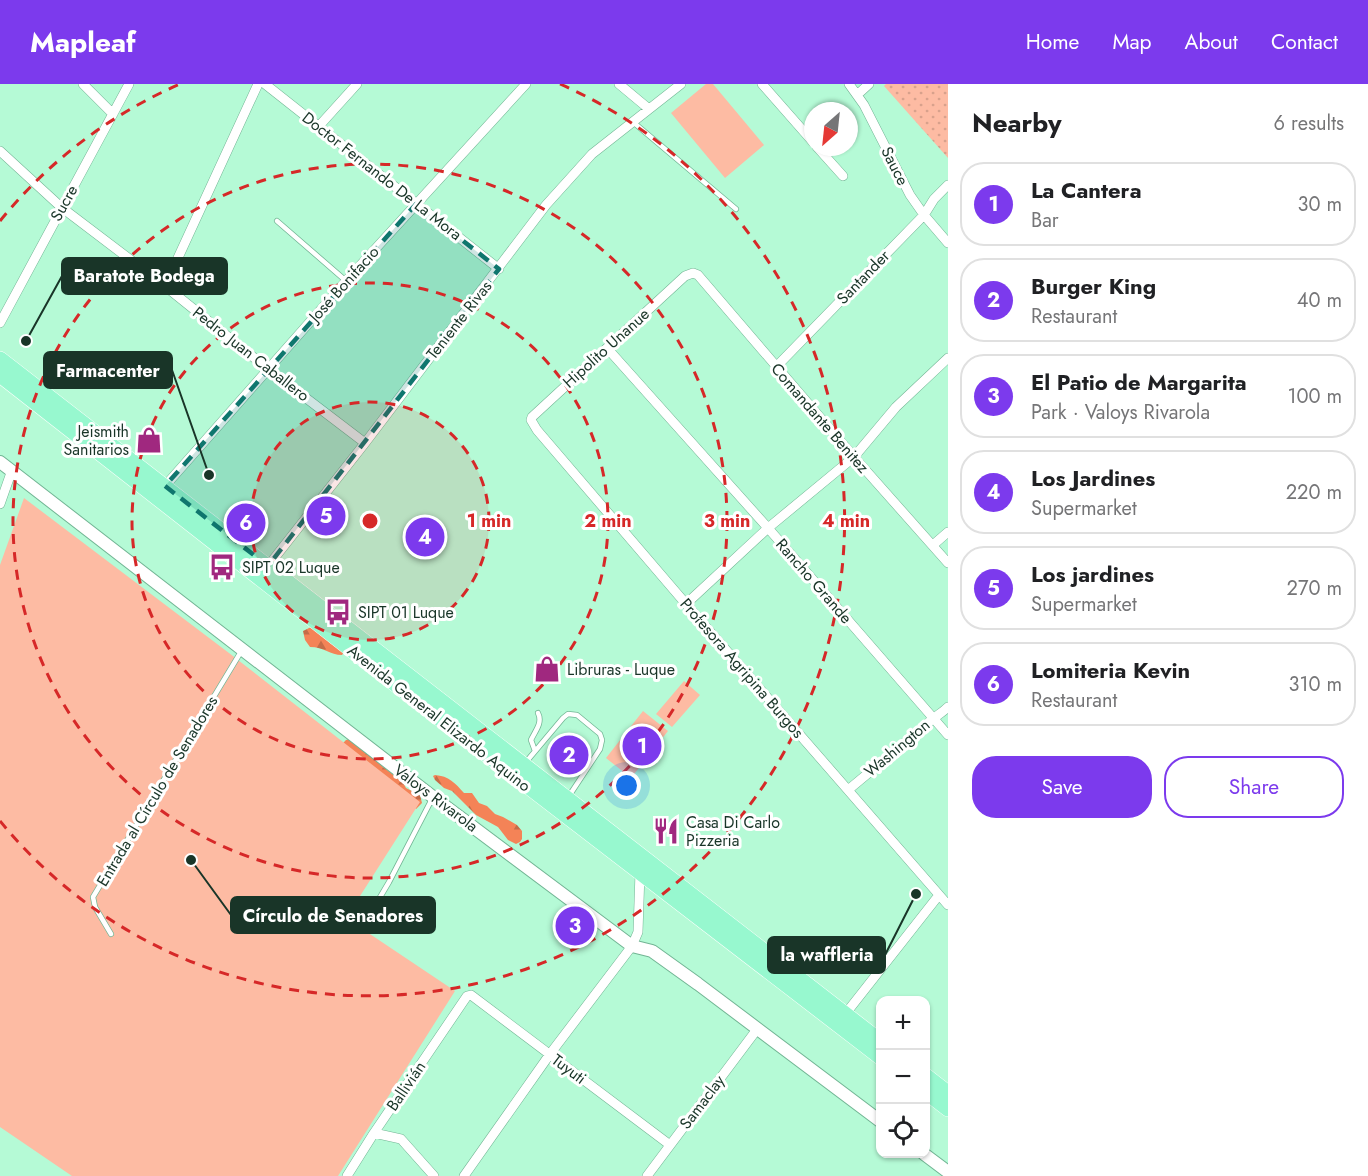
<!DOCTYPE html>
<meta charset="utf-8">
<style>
:root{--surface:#fff;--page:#f6f6f6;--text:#202124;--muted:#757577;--line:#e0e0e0;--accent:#7c3aed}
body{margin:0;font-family:Jost,sans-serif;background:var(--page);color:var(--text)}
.controls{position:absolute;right:18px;bottom:18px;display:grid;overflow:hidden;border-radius:12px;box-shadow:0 2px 4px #0004}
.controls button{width:54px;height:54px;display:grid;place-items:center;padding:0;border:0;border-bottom:2px solid var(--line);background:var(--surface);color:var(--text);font:30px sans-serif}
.compass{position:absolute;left:804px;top:18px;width:54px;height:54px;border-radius:50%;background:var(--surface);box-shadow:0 2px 4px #0004;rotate:207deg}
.you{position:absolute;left:627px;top:702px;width:21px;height:21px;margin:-15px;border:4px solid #fff;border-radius:50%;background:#1a73e8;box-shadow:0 0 0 9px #1a73e833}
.badge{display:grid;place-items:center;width:39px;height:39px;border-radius:50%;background:var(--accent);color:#fff;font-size:20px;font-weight:700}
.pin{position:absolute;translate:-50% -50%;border:3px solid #fff;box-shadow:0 2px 6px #0006}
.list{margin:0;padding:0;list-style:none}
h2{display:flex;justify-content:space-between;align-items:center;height:78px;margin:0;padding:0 24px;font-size:26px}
h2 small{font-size:20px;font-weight:400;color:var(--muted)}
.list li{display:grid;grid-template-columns:39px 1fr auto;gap:18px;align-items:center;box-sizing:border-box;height:84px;margin:0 12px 12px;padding:0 12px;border:2px solid var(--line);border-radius:24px}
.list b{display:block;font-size:22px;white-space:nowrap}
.list p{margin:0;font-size:20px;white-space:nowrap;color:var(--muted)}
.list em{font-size:20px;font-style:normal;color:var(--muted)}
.actions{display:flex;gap:12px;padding:18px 24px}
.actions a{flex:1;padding:14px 0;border:2px solid var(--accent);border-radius:24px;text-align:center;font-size:21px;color:var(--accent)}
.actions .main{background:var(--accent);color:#fff}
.icon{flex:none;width:33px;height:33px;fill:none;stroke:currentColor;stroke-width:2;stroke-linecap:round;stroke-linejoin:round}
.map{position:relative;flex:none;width:948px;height:1092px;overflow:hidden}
header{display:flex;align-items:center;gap:36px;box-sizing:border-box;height:84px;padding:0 30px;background:var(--accent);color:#fff}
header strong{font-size:28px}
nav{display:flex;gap:33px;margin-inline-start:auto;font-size:21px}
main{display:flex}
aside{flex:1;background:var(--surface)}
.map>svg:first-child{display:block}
.forest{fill:url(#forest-firs)}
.park{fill:url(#park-dots)}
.pitch{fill:#fdbba3}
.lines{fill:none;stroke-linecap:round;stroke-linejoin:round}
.service-casing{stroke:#72b594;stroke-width:6}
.minor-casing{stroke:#72b594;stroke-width:10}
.tertiary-casing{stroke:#72b594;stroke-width:14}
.primary-casing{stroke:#fff;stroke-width:16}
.service{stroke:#fff;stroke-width:4.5}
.minor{stroke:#fff;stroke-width:9}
.tertiary{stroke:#fff;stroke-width:12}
.primary{stroke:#97f8cf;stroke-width:15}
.marked{fill:#0f766e;fill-opacity:0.2;stroke:#0f766e;stroke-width:4.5;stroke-dasharray:12 8;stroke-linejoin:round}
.ring{fill:none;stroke:#d62828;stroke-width:3;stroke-dasharray:10 8}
.labels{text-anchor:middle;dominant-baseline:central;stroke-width:6;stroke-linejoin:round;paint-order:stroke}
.street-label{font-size:16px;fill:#193528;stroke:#fff}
.poi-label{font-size:16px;fill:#193528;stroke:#fff;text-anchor:start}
.centre{fill:#d62828;stroke:#fff;stroke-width:3}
.ring-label{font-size:18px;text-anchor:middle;font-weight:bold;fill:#d62828;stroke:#fff;stroke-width:6;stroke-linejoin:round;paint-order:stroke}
.leader{fill:none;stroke:#193528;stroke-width:2}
.callout-dot{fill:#193528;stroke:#fff;stroke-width:2}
.callout{fill:#193528;stroke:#193528;stroke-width:2}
.callout-label{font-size:18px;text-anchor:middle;font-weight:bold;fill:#fff}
</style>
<header>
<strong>Mapleaf</strong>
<nav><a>Home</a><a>Map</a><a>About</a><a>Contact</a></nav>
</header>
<main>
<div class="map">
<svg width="948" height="1092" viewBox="0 0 948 1092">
<defs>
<pattern id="forest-firs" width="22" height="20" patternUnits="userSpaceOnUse" patternTransform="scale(1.5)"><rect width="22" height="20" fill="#f48357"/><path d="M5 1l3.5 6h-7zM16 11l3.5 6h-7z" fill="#c56c48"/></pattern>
<pattern id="park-dots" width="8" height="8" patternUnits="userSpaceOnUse" patternTransform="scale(1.5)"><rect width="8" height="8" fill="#fdbba3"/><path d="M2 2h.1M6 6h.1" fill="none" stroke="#d8a18c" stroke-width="1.8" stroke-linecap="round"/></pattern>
</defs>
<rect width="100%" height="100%" fill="#b5fad6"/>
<path class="forest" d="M313,542L316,543L320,551L327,554L331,560L338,562L344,568L342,571C330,571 324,563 310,563L305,556L303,547Z
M354,654L378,676L383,683L402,697L406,704L420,711L422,719L416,725L340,662L346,656Z
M435,691C449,692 455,699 464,709H472L479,719L487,722L495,730L503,733L517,741L522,747V755L520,758L516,760L508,756L498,743L476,731L452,707L444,704L435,696L433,692Z"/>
<path class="park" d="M886,0H948V74L884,2Z"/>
<path class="pitch" d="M706,0H713L764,61L725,94L671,29Z
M24,414L229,569L420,718L346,834L455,907L338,1092H72L0,1043V481Z
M684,597L700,611L672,643L656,630Z
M643,627L668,647L631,694L606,674Z"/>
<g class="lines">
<g class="service-casing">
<path id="service" d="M633,38L736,125
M277,137L345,196
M535,667L531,656C535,647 543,639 538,629
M526,678L563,634L568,630L577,631L600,650L602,656L600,665L569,712
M363,842L389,798L432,715
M111,850L95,823L93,813L242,566"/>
</g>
<g class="minor-casing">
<path id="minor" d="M83,0L113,30
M265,0L499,185
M619,0L649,25
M762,0L813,58
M849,0L864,21L910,111L924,131L948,159
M857,11L869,0
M319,42L357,0
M817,63L843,92
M0,67L61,123L165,202L268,285L365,359
M165,202L258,0
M0,239L129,0
M607,264L768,444L948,651
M776,283L924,131L934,115L948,101
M165,402L346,197L526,0
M0,420L12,386
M933,461L948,448
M948,479L854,373L698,191L693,189L685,192L532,333L531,336L537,346L686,520L948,821
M265,486L365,359L546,121L592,70L681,0
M686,520L768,444L854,373L896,323L948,274
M848,706L925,642C932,634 941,630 948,623
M843,933L939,811
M374,1049L401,1055L434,1092
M347,1092L374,1049L467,912L471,911L670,1061
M464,1092L550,970L632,862L638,848L640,788
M647,1092L758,944"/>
</g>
<g class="tertiary-casing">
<path id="tertiary" d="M0,378L433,713L632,862L652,867L698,900L880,1037
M924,1070L948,1088"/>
</g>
<g class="primary-casing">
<path id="primary" d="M0,275L880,957
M0,291L404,607L880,973
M926,992L948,1009
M926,1008L948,1025"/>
</g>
<use href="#service" class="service"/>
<use href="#minor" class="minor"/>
<use href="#tertiary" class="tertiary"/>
<use href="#primary" class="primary"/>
</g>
<path class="marked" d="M416,120L499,185L268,482L165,402Z"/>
<circle cx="370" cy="437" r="119" fill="#d62828" fill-opacity=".12"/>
<g class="ring">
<circle cx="370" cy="437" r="119"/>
<circle cx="370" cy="437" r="238"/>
<circle cx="370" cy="437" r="357"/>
<path d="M0 137A476 476 0 0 1 180 0M560 0A476 476 0 1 1 0 737"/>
</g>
<defs>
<g id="shop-bare" transform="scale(2.07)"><path d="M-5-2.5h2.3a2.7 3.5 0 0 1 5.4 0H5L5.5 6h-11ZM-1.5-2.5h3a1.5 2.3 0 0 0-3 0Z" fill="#a0287f" stroke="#fff" stroke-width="2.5" paint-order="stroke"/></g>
<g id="bus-bare" transform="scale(2.07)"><path d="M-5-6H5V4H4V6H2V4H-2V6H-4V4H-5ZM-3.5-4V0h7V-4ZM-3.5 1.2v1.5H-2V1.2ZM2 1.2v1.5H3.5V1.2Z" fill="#a0287f" stroke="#fff" stroke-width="2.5" paint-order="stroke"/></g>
<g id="restaurant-bare" transform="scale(2.07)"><path d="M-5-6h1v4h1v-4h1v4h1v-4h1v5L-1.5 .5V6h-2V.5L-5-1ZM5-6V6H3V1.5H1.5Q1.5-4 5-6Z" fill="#a0287f" stroke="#fff" stroke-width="2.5" paint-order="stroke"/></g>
</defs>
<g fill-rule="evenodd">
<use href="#shop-bare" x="149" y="356"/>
<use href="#bus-bare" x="222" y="483"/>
<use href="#bus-bare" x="338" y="528"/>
<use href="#shop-bare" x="547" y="585"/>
<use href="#restaurant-bare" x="666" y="747"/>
</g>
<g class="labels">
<g class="street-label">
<text transform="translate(895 82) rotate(63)">Sauce</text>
<text transform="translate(382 92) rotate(38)">Doctor Fernando De La Mora</text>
<text transform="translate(64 119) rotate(-61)">Sucre</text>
<text transform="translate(863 193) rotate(-46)">Santander</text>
<text transform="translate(344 200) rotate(-48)">José Bonifacio</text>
<text transform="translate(459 236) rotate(-52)">Teniente Rivas</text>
<text transform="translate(606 264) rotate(-42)">Hipolito Unanue</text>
<text transform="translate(251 270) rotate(38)">Pedro Juan Caballero</text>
<text transform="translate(820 334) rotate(49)">Comandante Benitez</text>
<text transform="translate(814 497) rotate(49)">Rancho Grande</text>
<text transform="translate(742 584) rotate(49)">Profesora Agripina Burgos</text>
<text transform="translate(439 634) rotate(38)">Avenida General Elizardo Aquino</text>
<text transform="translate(897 664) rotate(-40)">Washington</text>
<text transform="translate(157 707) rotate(-59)">Entrada al Círculo de Senadores</text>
<text transform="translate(436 714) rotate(37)">Valoys Rivarola</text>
<text transform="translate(569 985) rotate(37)">Tuyuti</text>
<text transform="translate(406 1002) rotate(-56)">Ballivián</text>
<text transform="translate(702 1018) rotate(-53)">Samaclay</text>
</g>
<g class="poi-label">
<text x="129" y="347" text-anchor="end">Jeismith<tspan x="129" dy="18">Sanitarios</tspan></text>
<text x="242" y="483">SIPT 02 Luque</text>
<text x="358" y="528">SIPT 01 Luque</text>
<text x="567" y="585">Libruras - Luque</text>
<text x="686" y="738">Casa Di Carlo<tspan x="686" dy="18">Pizzeria</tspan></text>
</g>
</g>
<circle cx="370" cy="437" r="9" class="centre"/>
<g class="ring-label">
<text x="489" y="443">1 min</text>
<text x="608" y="443">2 min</text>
<text x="727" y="443">3 min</text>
<text x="846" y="443">4 min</text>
</g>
<path class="leader" d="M26 257L62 192M209 391L172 286M191 776L231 831M916 810L885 871"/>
<g class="callout-dot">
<circle cx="26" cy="257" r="6"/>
<circle cx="209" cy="391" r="6"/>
<circle cx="191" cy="776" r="6"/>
<circle cx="916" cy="810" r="6"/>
</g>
<g class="callout">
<rect x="62" y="174" width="165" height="36" rx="6"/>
<rect x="44" y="268" width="128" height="36" rx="6"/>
<rect x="231" y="813" width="204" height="36" rx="6"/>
<rect x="768" y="853" width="117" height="36" rx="6"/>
</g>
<g class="callout-label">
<text x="144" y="198">Baratote Bodega</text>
<text x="108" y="293">Farmacenter</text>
<text x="333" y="838">Círculo de Senadores</text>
<text x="827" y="877">la waffleria</text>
</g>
</svg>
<div class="controls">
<button>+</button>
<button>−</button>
<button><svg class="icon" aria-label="locate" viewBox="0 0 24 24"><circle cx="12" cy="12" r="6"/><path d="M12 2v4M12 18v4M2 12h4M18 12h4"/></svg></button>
</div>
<svg class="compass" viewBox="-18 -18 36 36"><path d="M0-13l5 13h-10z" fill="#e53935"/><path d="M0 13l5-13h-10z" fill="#757577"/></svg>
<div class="you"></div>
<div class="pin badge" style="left:642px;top:662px">1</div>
<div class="pin badge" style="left:569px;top:671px">2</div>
<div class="pin badge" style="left:575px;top:842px">3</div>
<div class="pin badge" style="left:425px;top:453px">4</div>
<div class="pin badge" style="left:326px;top:432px">5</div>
<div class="pin badge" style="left:246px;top:439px">6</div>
</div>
<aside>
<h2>Nearby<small>6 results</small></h2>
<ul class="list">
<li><span class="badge">1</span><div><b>La Cantera</b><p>Bar</p></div><em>30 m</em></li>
<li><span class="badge">2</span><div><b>Burger King</b><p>Restaurant</p></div><em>40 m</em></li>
<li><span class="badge">3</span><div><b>El Patio de Margarita</b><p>Park · Valoys Rivarola</p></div><em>100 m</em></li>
<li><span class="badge">4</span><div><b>Los Jardines</b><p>Supermarket</p></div><em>220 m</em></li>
<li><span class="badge">5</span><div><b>Los jardines</b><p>Supermarket</p></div><em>270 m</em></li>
<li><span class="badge">6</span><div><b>Lomiteria Kevin</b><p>Restaurant</p></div><em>310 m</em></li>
</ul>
<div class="actions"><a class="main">Save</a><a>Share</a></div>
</aside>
</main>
